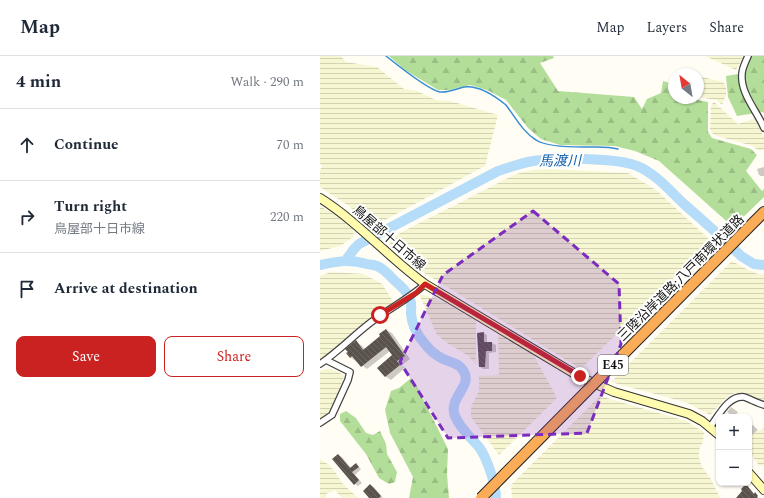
<!DOCTYPE html>
<meta charset="utf-8">
<style>
:root{--surface:#fff;--page:#f6f6f7;--text:#1f2937;--muted:#747a83;--line:#e0e1e3;--accent:#c92220}
body{margin:0;font-family:Spectral,"Noto Sans JP",serif;background:var(--page);color:var(--text)}
.controls{position:absolute;right:12px;bottom:12px;display:grid;overflow:hidden;border-radius:8px;box-shadow:0 1px 3px #0004}
.controls button{width:36px;height:36px;display:grid;place-items:center;padding:0;border:0;border-bottom:1px solid var(--line);background:var(--surface);color:var(--text);font:20px sans-serif}
.compass{position:absolute;left:348px;top:12px;width:36px;height:36px;border-radius:50%;background:var(--surface);box-shadow:0 1px 3px #0004;rotate:329deg}
.stop{position:absolute;width:12px;height:12px;margin:-9px;border:3px solid #c92220;border-radius:50%;background:#fff}
.stop.end{background:#c92220;border-color:#fff;box-shadow:0 1px 4px #0008}
.list{margin:0;padding:0;list-style:none}
h2{display:flex;justify-content:space-between;align-items:center;height:52px;margin:0;padding:0 16px;font-size:17px}
h2 small{font-size:13px;font-weight:400;color:var(--muted)}
.list li{display:grid;grid-template-columns:26px 1fr auto;gap:12px;align-items:center;box-sizing:border-box;height:72px;padding:0 16px;border-top:1px solid var(--line)}
.list b{display:block;font-size:15px;white-space:nowrap}
.list p{margin:0;font-size:13px;white-space:nowrap;color:var(--muted)}
.list em{font-size:13px;font-style:normal;color:var(--muted)}
.actions{display:flex;gap:8px;padding:12px 16px}
.actions a{flex:1;padding:9px 0;border:1px solid var(--accent);border-radius:8px;text-align:center;font-size:14px;color:var(--accent)}
.actions .main{background:var(--accent);color:#fff}
.icon{flex:none;width:22px;height:22px;fill:none;stroke:currentColor;stroke-width:2;stroke-linecap:round;stroke-linejoin:round}
.map{position:relative;flex:none;width:444px;height:442px;overflow:hidden}
header{display:flex;align-items:center;gap:24px;box-sizing:border-box;height:56px;padding:0 20px;background:var(--surface);border-bottom:1px solid var(--line)}
header strong{font-size:19px}
nav{display:flex;gap:22px;margin-inline-start:auto;font-size:14px}
main{display:flex}
aside{flex:1;background:var(--surface)}
.map>svg:first-child{display:block}
.farmland{fill:url(#farmland-rules)}
.forest{fill:url(#forest-firs)}
.shadow{fill:#0003}
.lines{fill:none;stroke-linecap:round;stroke-linejoin:round}
.stream{stroke:#388cd4;stroke-width:1.5}
.river{stroke:#b5dcf9;stroke-width:10}
.building{fill:url(#building-back-hatch)}
.street-casing{stroke:#434343;stroke-width:8}
.secondary-casing{stroke:#323232;stroke-width:10}
.highway-casing{stroke:#212121;stroke-width:12}
.street{stroke:#fff;stroke-width:5.5}
.secondary{stroke:#fffbaf;stroke-width:8}
.highway{stroke:#fbac56;stroke-width:10}
.highway-bridge-casing{stroke:#212121;stroke-width:12;stroke-linecap:butt}
.highway-bridge{stroke:#fbac56;stroke-width:10}
.route{stroke:#c92220;stroke-width:5}
.marked{fill:#7b2cbf;fill-opacity:0.2;stroke:#7b2cbf;stroke-width:3;stroke-dasharray:8 5;stroke-linejoin:round}
.labels{text-anchor:middle;dominant-baseline:central;stroke-width:4;stroke-linejoin:round;paint-order:stroke}
.shield{fill:#fff;stroke:#585858;stroke-width:1}
.shield-label{font-size:12px;font-weight:bold;fill:#101010}
.street-label{font-size:13px;fill:#101010;stroke:#fff}
.water-label{font-size:14px;font-style:italic;fill:#125eaa;stroke:#fff}
</style>
<header>
<strong>Map</strong>
<nav><a>Map</a><a>Layers</a><a>Share</a></nav>
</header>
<main>
<aside>
<h2>4 min<small>Walk · 290 m</small></h2>
<ul class="list">
<li><svg class="icon" aria-label="ahead" viewBox="0 0 24 24"><path d="M12 20V5M6 11l6-6 6 6"/></svg><div><b>Continue</b></div><em>70 m</em></li>
<li><svg class="icon" aria-label="right" viewBox="0 0 24 24"><path d="M7 20v-9h11M14 6l5 5-5 5"/></svg><div><b>Turn right</b><p>鳥屋部十日市線</p></div><em>220 m</em></li>
<li><svg class="icon" aria-label="arrive" viewBox="0 0 24 24"><path d="M6 21V4h12l-3 4 3 4H6"/></svg><div><b>Arrive at destination</b></div></li>
</ul>
<div class="actions"><a class="main">Save</a><a>Share</a></div>
</aside>
<div class="map">
<svg width="444" height="442" viewBox="0 0 444 442">
<defs>
<pattern id="farmland-rules" width="6" height="5" patternUnits="userSpaceOnUse"><rect width="6" height="5" fill="#f7f6d2"/><path d="M0 2.5h6" fill="none" stroke="#d3d2b3"/></pattern>
<pattern id="forest-firs" width="22" height="20" patternUnits="userSpaceOnUse"><rect width="22" height="20" fill="#b3de99"/><path d="M5 1l3.5 6h-7zM16 11l3.5 6h-7z" fill="#99bd83"/></pattern>
<pattern id="building-back-hatch" width="6" height="6" patternUnits="userSpaceOnUse"><rect width="6" height="6" fill="#5a524c"/><path d="M-1 5l2 2M0 0l6 6M5-1l2 2" fill="none" stroke="#6d6661"/></pattern>
</defs>
<rect width="100%" height="100%" fill="#fffdf4"/>
<path class="farmland" d="M0,0H21L26,6L57,11L84,33L97,35L116,44L130,45L178,59L165,110L65,164L50,170L29,150L0,131V115L2,109L0,108Z
M385,0H422L423,1L416,14Z
M378,20L403,26L406,30V39L402,49L397,44L378,41Z
M394,46L418,68L436,62L444,82V93L439,95L433,90L397,80L393,78L390,73L391,49Z
M229,113L308,117L336,134L391,185L261,313L101,215L68,186L80,177L196,118L213,114Z
M0,150L15,159L34,174L33,181L20,190L0,195Z
M412,205L428,214L438,218H444V345L424,337H415L406,342L390,359L368,347L291,326Z
M11,216L44,218L62,228L74,247L41,269L0,304V220Z
M99,238L121,244L156,265V308L147,299L127,287L117,279Z
M178,276L212,296L237,342L179,399L151,361V351L159,335V320L179,319Z
M5,313H11L20,317L24,320L17,340L9,356L0,364V315Z
M280,340L366,365L384,376L383,385L379,394V402L382,411L391,423L400,442H192L191,429Z
M444,372V409L439,410L429,395V380Z
M0,403L9,409L16,417L22,427L38,442H22L15,434L6,438V442H0Z"/>
<path class="forest" d="M69,0H233L234,2L220,7L238,35L314,41L322,53L327,43L341,37L343,25L354,28V42H368L388,46V76L392,82L431,93L437,99L426,115L442,135L444,133V141L413,171L339,105L315,95L295,90L240,89L221,83L208,72L186,44L167,34L150,29L129,34H118L85,14Z
M429,0H444V58L443,56L417,60L408,41L406,20L418,18Z
M91,322L96,329L128,393L127,418L129,442H89L93,421L70,377L65,354L71,335L79,332Z
M26,355L36,362L46,377L53,379L60,375L66,388L67,398L77,416L75,426L69,428L59,422L46,398L20,365V358Z"/>
<path class="shadow" d="M444,111V120H441L439,119L437,113Z
M66,274L72,277L90,303L82,309L85,312L71,324L65,320L74,299L70,295L47,313L30,301L36,286L41,289L45,293L62,280Z
M164,277L167,279V287H172L176,289V296L169,297V313H163L160,311Z
M411,351L418,356L414,361L407,356Z
M433,369L438,374L432,379L429,377V371Z
M18,399L22,401L31,412L36,408L41,413L35,419L42,427L38,430L35,428Z
M399,404V411L396,409Z
M50,429L54,431L63,442H51Z"/>
<g class="lines">
<path class="stream" d="M66,0C76,8 109,34 120,36C128,37 136,33 144,31C158,29 175,40 186,49C195,61 203,76 216,84C226,91 252,91 264,91C276,91 288,90 298,93"/>
<path class="river" d="M26,204L34,193L39,188L178,115C190,111 201,107 213,105C233,101 299,102 317,110C335,117 350,135 364,148C383,165 403,182 421,200L434,208L444,209
M0,209C18,205 30,203 47,208C51,209 56,209 59,211C65,214 70,220 75,225C81,230 87,235 90,243C92,248 91,253 91,258C92,270 97,279 105,288C108,292 113,297 118,300C127,307 140,305 145,318C150,332 128,343 135,360C140,372 150,381 159,391C167,402 176,429 176,442"/>
</g>
<path class="building" d="M66,273L85,300L77,305L80,309L65,321L57,312L72,299L66,291L41,311L32,300L30,302L26,297L28,296L25,293L36,284L43,294L60,280L59,278Z
M164,276V286H172V295H166L165,311H159L157,277Z
M18,398L30,412L36,407L39,411L32,416L39,424L34,429L12,403Z
M50,428L61,440L59,442H49L43,435Z
M426,428L434,438L435,436L438,440L437,441L438,442H416L422,435L421,433Z"/>
<g class="lines">
<g class="street-casing">
<path id="street" d="M428,0C426,5 422,12 422,18C420,37 437,55 444,72
M0,308C18,296 33,280 50,267C68,253 89,243 105,228
M0,367L12,359L28,324L30,316L6,304
M390,371C398,361 408,339 424,341C430,343 437,347 444,349"/>
</g>
<g class="secondary-casing">
<path id="secondary" d="M0,142C38,166 68,201 105,228L260,321L294,336L369,358L382,365L399,379
M429,417L444,434"/>
</g>
<g class="highway-casing">
<path id="highway" d="M425,175L444,156"/>
</g>
<use href="#street" class="street"/>
<use href="#secondary" class="secondary"/>
<use href="#highway" class="highway"/>
<g class="highway-bridge-casing">
<path id="highway-bridge" d="M161,442L425,175"/>
</g>
<use href="#highway-bridge" class="highway-bridge"/>
</g>
<g class="lines">
<path class="route" d="M60,259L96,237L105,228L260,320"/>
</g>
<path class="marked" d="M213,155L299,228L301,288L267,377L128,382L80,306L123,219Z"/>
<g class="labels">
<rect class="shield" x="278" y="299" width="30" height="20" rx="3"/>
<g class="shield-label">
<text x="293" y="309">E45</text>
</g>
<g class="street-label">
<text transform="translate(69 182) rotate(41)">鳥屋部十日市線</text>
<text transform="translate(361 222) rotate(-45)">三陸沿岸道路;八戸南環状道路</text>
</g>
<g class="water-label">
<text transform="translate(240 105) rotate(-1)">馬渡川</text>
</g>
</g>
</svg>
<div class="controls">
<button>+</button>
<button>−</button>
</div>
<svg class="compass" viewBox="-18 -18 36 36"><path d="M0-13l5 13h-10z" fill="#e53935"/><path d="M0 13l5-13h-10z" fill="#747a83"/></svg>
<div class="stop" style="left:60px;top:259px"></div>
<div class="stop end" style="left:260px;top:320px"></div>
</div>
</main>
